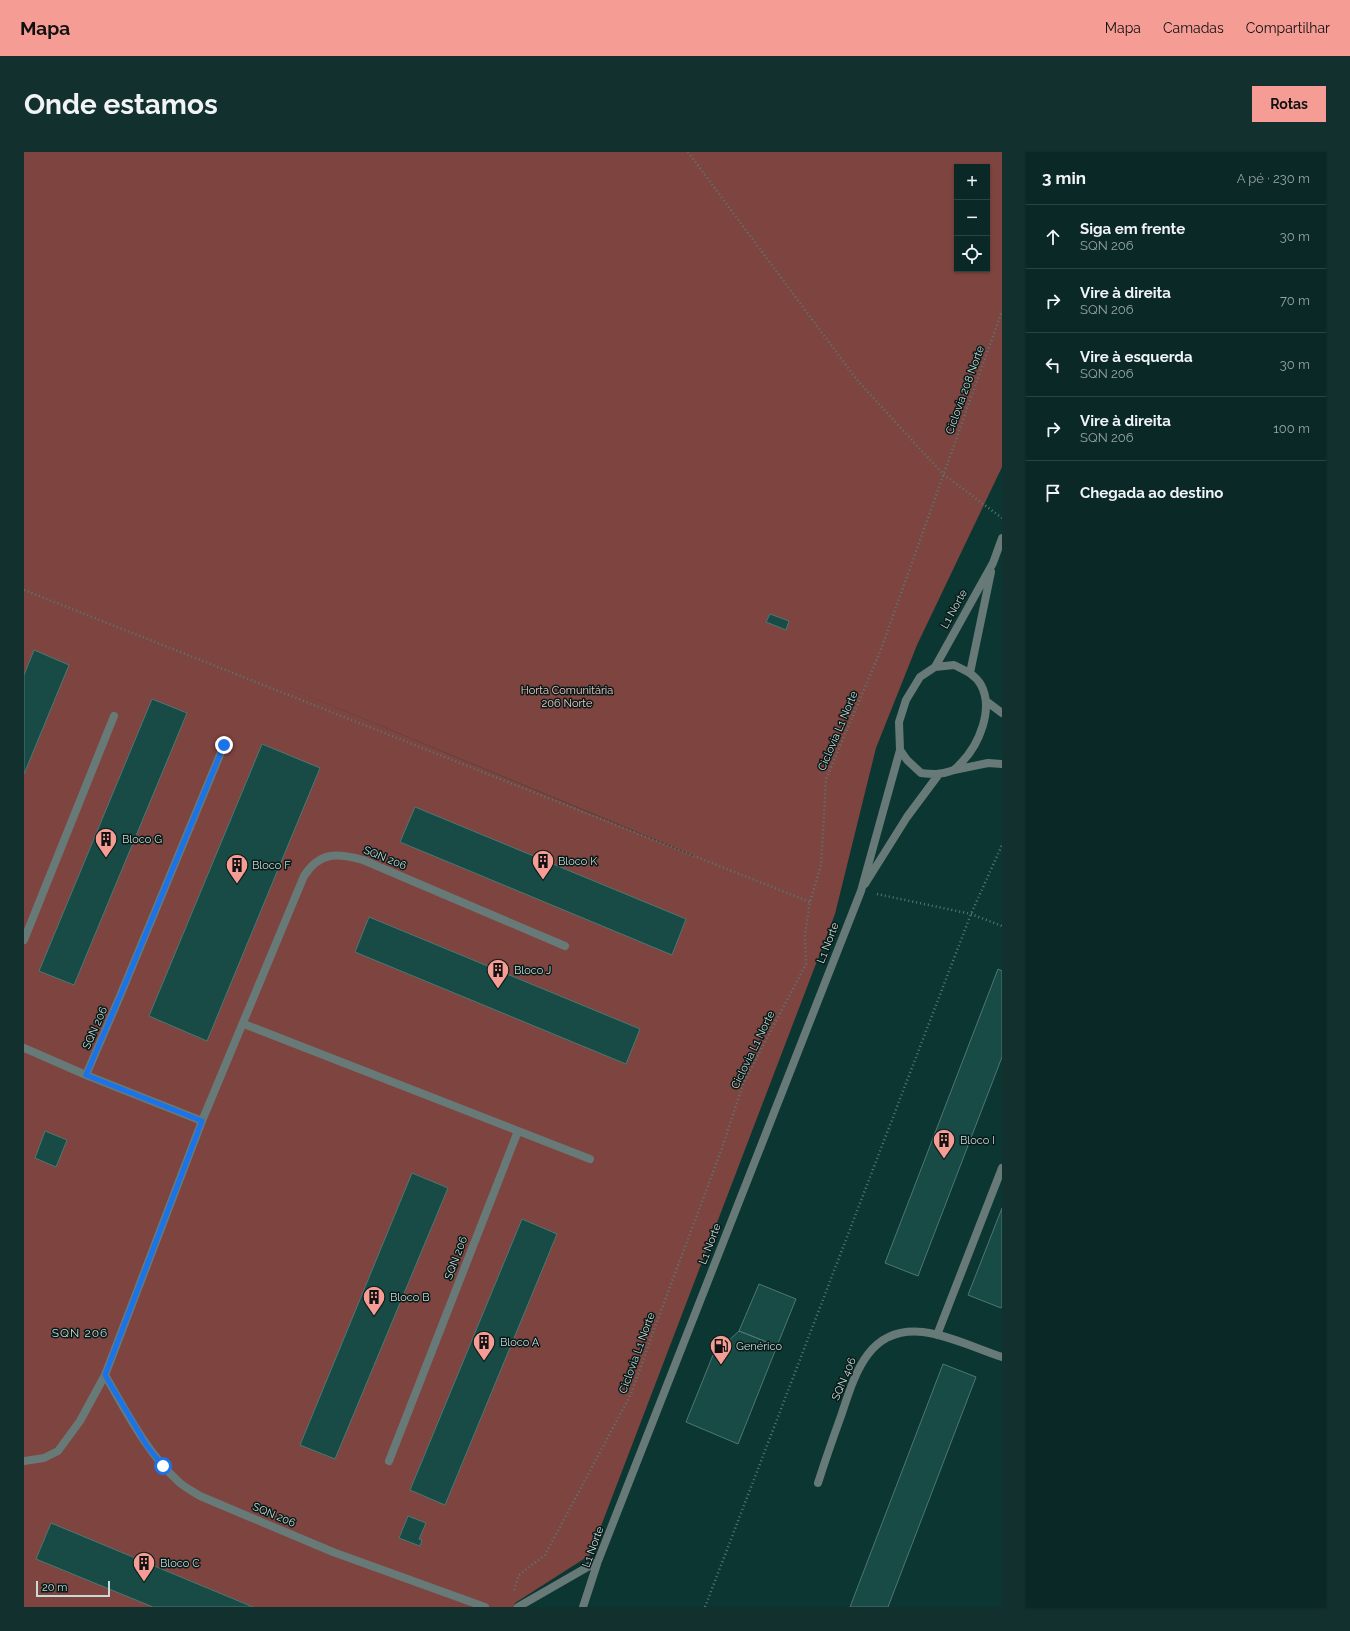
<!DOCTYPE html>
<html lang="pt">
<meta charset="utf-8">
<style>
:root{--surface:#092826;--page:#12302e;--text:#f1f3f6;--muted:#99a6a7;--line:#294443;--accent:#f59c94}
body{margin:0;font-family:Raleway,sans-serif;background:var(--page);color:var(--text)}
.controls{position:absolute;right:12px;top:12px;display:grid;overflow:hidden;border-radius:0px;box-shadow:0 1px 3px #0004}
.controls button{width:36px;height:36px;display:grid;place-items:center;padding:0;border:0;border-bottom:1px solid var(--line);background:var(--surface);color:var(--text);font:20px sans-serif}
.scale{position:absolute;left:12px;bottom:10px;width:74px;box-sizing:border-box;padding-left:4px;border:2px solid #c6dbd8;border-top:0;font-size:11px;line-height:14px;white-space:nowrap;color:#c6dbd8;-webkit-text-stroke:3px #091a18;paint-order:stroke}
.stop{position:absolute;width:12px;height:12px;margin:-9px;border:3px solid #1a73e8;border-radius:50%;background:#fff}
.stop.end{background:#1a73e8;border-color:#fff;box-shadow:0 1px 4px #0008}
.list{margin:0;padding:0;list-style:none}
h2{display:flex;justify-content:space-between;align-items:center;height:52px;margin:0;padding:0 16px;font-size:17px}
h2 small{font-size:13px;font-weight:400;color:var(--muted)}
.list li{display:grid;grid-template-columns:26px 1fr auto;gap:12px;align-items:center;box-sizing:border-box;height:64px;padding:0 16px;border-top:1px solid var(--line)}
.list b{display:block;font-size:15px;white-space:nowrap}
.list p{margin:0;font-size:13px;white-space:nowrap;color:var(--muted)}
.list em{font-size:13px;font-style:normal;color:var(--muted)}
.icon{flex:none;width:22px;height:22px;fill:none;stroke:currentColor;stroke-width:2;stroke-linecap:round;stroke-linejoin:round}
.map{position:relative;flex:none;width:978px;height:1455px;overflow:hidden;border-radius:0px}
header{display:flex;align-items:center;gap:24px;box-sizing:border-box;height:56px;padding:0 20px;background:var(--accent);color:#111}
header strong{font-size:19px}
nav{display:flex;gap:22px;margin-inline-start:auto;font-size:14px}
.intro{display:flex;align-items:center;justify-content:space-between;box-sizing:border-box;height:96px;padding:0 24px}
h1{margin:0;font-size:28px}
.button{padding:10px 18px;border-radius:0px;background:var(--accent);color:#111;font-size:14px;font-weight:700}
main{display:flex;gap:24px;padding:0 24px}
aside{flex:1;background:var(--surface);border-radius:0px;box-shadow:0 1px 3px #0004}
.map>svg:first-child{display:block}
.green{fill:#7d4440;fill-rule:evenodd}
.building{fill:#184b46;stroke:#4e7772}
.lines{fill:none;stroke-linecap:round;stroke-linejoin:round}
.path{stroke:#587a76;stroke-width:2.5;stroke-dasharray:1 3;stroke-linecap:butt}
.minor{stroke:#687a77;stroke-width:8}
.tertiary{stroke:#687a77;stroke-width:8}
.route{stroke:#1a73e8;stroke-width:5}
.labels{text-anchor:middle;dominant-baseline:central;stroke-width:3;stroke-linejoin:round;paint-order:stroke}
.street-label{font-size:11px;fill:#c6dbd8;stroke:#091a18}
.park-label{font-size:11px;fill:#f3c9c4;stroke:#091a18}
.poi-label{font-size:11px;fill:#c6dbd8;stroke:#091a18;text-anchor:start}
.neighbourhood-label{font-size:12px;letter-spacing:1px;fill:#c6dbd8;stroke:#091a18}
</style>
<header>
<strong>Mapa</strong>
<nav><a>Mapa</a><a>Camadas</a><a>Compartilhar</a></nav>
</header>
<div class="intro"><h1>Onde estamos</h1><a class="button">Rotas</a></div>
<main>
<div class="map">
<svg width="978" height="1455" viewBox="0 0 978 1455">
<rect width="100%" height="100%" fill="#0c3632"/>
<path class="green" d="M0,0H978V315L893,493L852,596L811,762L566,1403L491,1451L490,1455H0ZM933,15H963V117H933ZM167,495L671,704H670Z"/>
<path class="building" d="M746,462L765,469L762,478L742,470Z
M10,498L45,513L0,622V523Z
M128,547L163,561L50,833L15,819Z
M238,592L296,616L183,889L125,864Z
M391,655L662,767L648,803L376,690Z
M345,765L616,877L602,912L331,800Z
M974,817L978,819V905L894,1124L861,1111Z
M21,979L43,988L32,1015L11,1006Z
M388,1021L424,1036L311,1307L276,1293Z
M978,1056V1154L977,1156L944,1143Z
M498,1067L533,1082L421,1353L386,1338Z
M735,1132L772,1147L753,1194L715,1179Z
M715,1179L753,1194L714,1292L662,1270L689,1203Z
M919,1212L952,1225L864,1455H826Z
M384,1364L402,1371L395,1387L398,1388L396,1394L375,1386Z
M27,1371L229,1455H129L12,1407Z"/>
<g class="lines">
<path class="path" d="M664,0L833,228L919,322L978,366
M0,438L786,750
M853,742L947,762L978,774
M490,1438L495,1423L521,1403L607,1242L631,1175L698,996L719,932L782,812L781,782L786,750L797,713L802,627L856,500L978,159
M681,1455L947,762L978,693"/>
<path class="minor" d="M0,788L90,564
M220,872L566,1007
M0,896L62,923L178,969
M62,923L96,844L200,593
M913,1183L978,1016
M81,1223C103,1261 123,1301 156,1331C162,1336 170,1340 176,1344L309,1400L461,1455
M0,1309L20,1306L34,1299L56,1269L81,1223L178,969L280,724C296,699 314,701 339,708L541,794
M365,1309L494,979
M794,1331C801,1309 809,1286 817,1264C831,1222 844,1174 899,1180C924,1183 954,1197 978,1205"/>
<path class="tertiary" d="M930,513C940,518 951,522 957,533C970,557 955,593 937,611C934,614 931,618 927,619C917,623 907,622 897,621L883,608L876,598L875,570L882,548L896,525L911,515Z
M911,515L969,411L978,386
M946,521L967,420
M962,549L978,561
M930,618L964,611L978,612
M841,732L883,665L915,622
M494,1455L574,1409
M559,1455L574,1409L837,739L876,598"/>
</g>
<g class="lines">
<path class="route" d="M139,1314L123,1294L81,1223L178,969L62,923L96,844L200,593"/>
</g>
<defs>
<g id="building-pin" transform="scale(1.15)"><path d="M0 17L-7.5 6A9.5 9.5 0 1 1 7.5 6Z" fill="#f59c94" stroke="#091a18"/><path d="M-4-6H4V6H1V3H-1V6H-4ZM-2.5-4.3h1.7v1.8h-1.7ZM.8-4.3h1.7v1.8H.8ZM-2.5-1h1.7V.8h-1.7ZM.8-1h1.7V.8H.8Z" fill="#111"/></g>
<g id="fuel-pin" transform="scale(1.15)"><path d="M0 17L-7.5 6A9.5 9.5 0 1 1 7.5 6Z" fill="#f59c94" stroke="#091a18"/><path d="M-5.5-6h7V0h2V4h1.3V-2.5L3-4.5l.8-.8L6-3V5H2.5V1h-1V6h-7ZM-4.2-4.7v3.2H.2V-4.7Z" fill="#111"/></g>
</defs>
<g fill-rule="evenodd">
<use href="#building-pin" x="82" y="687"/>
<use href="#building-pin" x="519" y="709"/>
<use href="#building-pin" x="213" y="713"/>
<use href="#building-pin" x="474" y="818"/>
<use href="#building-pin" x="920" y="988"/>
<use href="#building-pin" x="350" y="1145"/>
<use href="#building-pin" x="460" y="1190"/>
<use href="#fuel-pin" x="697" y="1194"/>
<use href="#building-pin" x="120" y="1411"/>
</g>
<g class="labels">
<g class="street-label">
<text transform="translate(941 238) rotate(-70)">Ciclovia 208 Norte</text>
<text transform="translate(930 457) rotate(-61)">L1 Norte</text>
<text transform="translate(814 579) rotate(-67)">Ciclovia L1 Norte</text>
<text transform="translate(361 706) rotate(22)">SQN 206</text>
<text transform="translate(804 791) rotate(-69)">L1 Norte</text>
<text transform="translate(71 876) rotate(-66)">SQN 206</text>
<text transform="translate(729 898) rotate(-64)">Ciclovia L1 Norte</text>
<text transform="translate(686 1092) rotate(-69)">L1 Norte</text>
<text transform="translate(432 1106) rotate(-69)">SQN 206</text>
<text transform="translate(613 1201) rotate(-70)">Ciclovia L1 Norte</text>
<text transform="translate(820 1227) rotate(-67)">SQN 406</text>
<text transform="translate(250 1363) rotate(23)">SQN 206</text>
<text transform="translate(569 1395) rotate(-70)">L1 Norte</text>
</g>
<g class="park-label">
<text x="543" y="538">Horta Comunitária<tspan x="543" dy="13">206 Norte</tspan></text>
</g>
<g class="poi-label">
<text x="98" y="687">Bloco G</text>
<text x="534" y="709">Bloco K</text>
<text x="228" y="713">Bloco F</text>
<text x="490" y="818">Bloco J</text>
<text x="936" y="988">Bloco I</text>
<text x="366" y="1145">Bloco B</text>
<text x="476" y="1190">Bloco A</text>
<text x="712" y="1194">Genérico</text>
<text x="136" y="1411">Bloco C</text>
</g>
<g class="neighbourhood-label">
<text x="56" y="1181">SQN 206</text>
</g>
</g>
</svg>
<div class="controls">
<button>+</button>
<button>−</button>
<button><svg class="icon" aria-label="locate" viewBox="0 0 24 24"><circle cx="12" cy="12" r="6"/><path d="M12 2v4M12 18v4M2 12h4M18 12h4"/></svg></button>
</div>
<div class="scale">20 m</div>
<div class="stop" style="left:139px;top:1314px"></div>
<div class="stop end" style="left:200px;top:593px"></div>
</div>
<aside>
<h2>3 min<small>A pé · 230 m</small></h2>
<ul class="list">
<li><svg class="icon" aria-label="ahead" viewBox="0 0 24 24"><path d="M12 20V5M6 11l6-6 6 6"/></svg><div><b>Siga em frente</b><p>SQN 206</p></div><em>30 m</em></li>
<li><svg class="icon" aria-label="right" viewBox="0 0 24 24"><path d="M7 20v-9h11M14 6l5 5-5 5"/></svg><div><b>Vire à direita</b><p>SQN 206</p></div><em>70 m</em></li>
<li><svg class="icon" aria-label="left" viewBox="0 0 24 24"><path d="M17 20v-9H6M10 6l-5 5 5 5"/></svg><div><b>Vire à esquerda</b><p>SQN 206</p></div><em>30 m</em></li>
<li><svg class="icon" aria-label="right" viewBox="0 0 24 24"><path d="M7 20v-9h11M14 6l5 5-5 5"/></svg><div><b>Vire à direita</b><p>SQN 206</p></div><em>100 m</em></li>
<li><svg class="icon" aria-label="arrive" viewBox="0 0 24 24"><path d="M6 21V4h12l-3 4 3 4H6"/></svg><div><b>Chegada ao destino</b></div></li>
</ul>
</aside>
</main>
